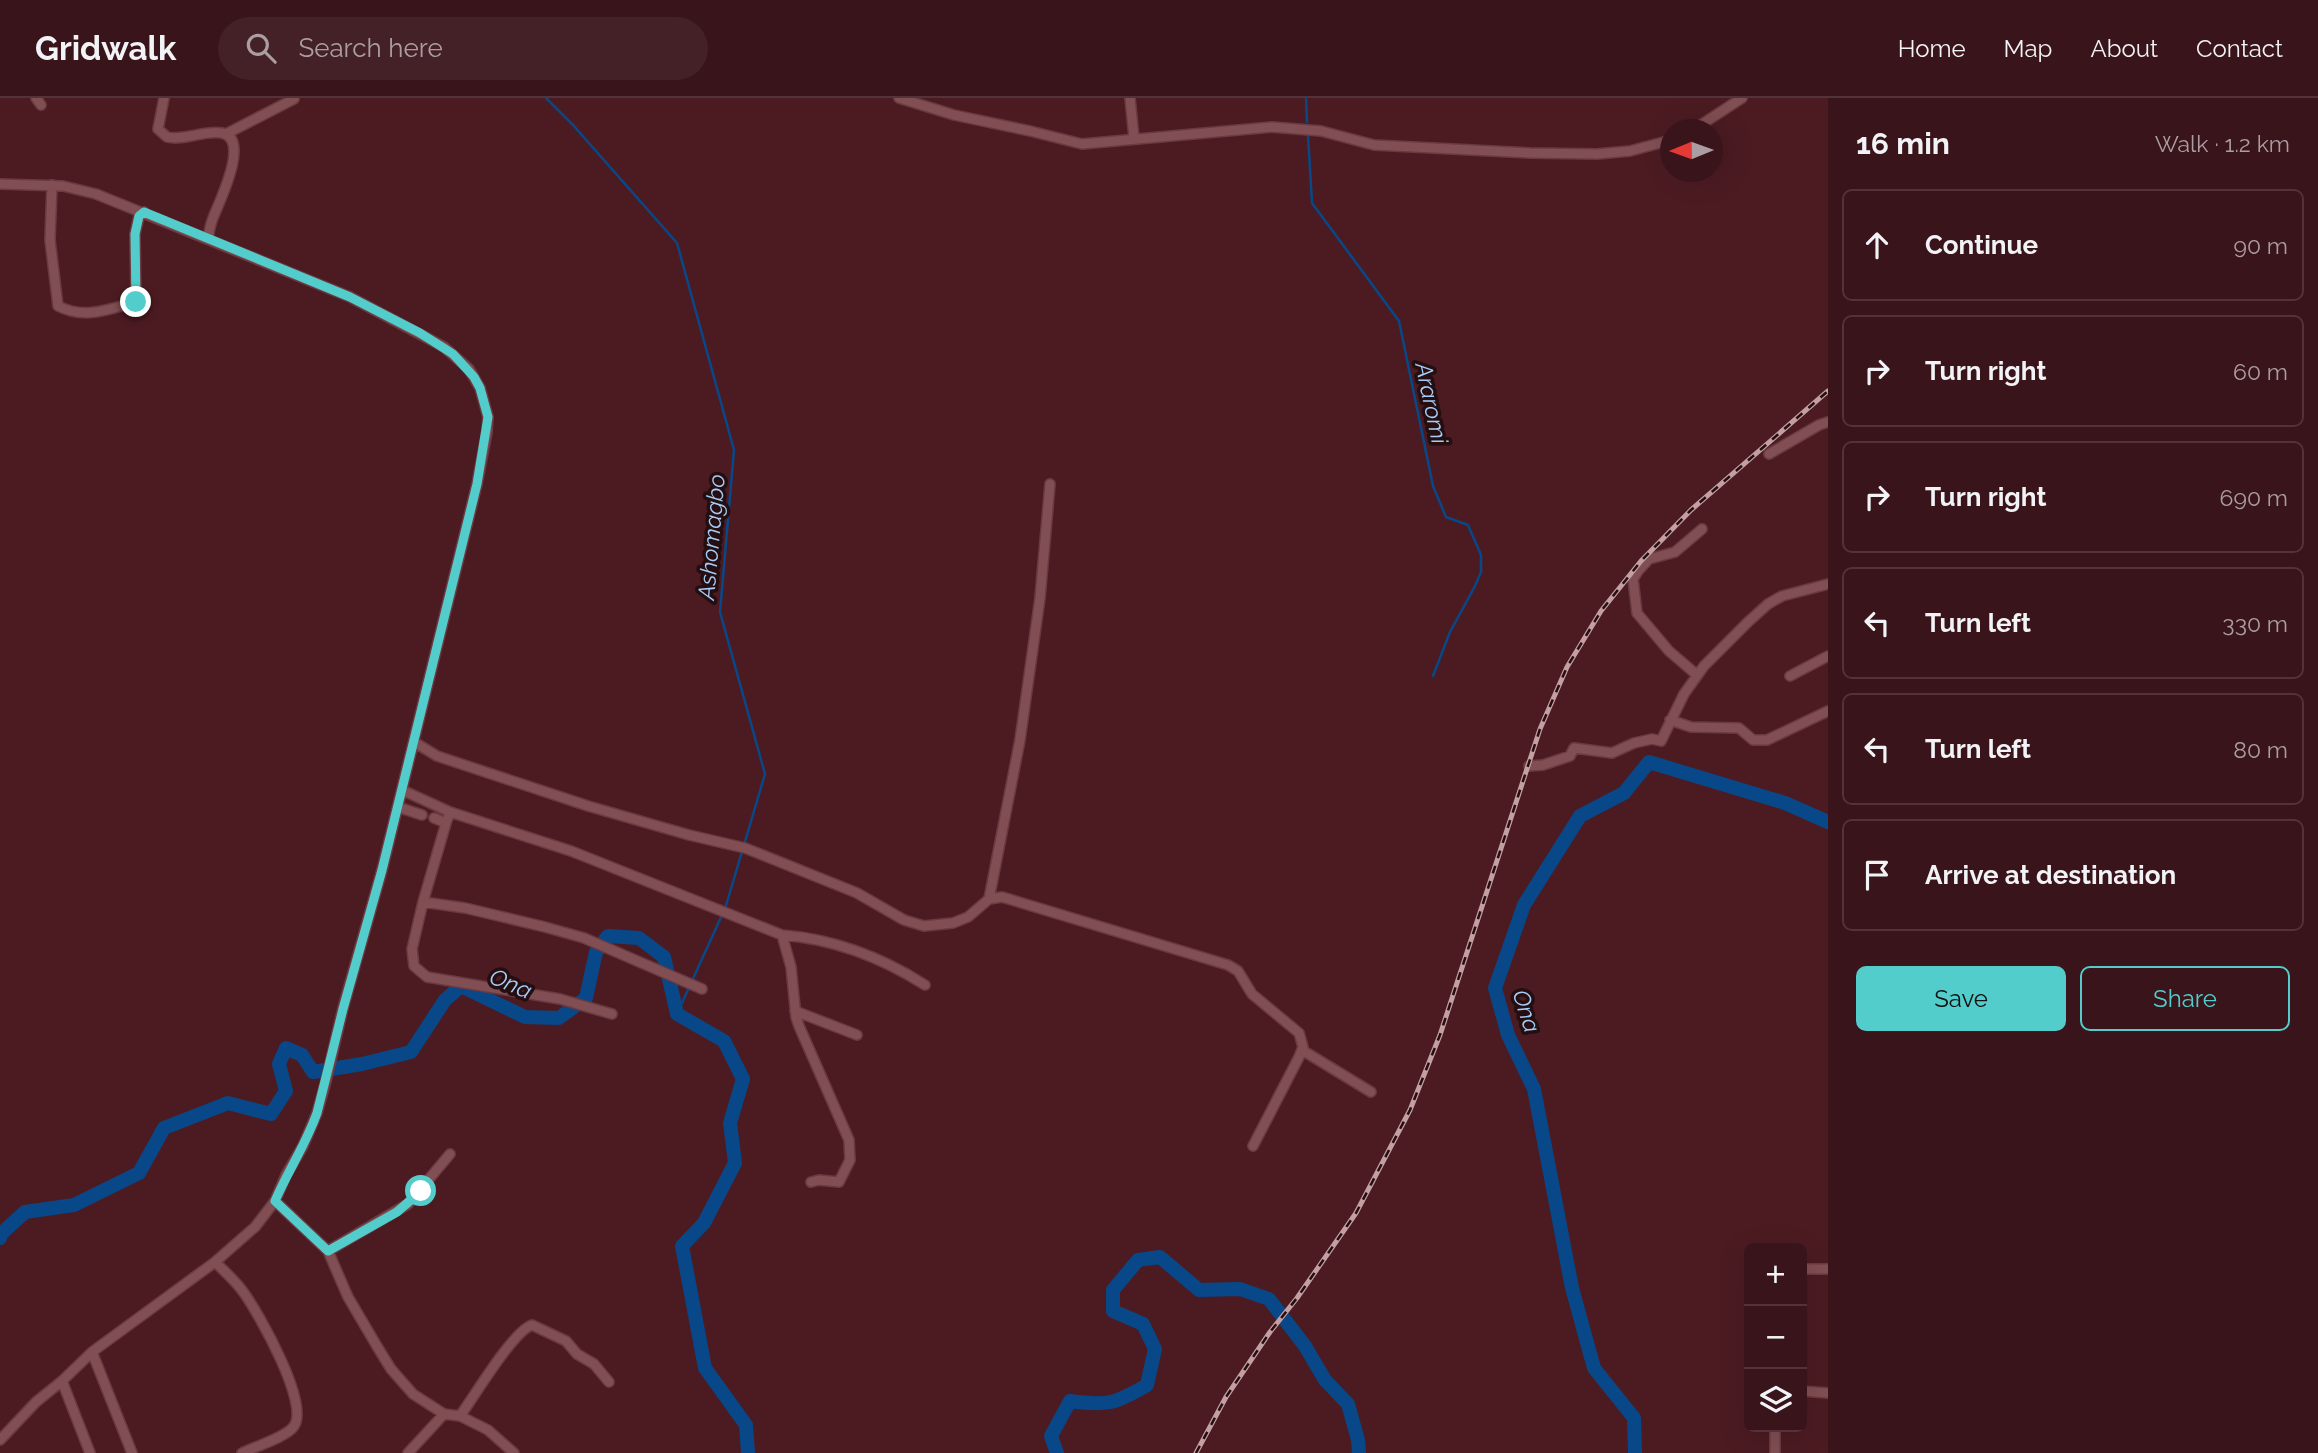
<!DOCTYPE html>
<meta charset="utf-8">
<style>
:root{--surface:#39141a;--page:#442127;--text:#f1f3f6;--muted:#ab9ea2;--line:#533339;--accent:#53cdcb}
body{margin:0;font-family:Raleway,sans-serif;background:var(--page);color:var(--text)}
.controls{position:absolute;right:21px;bottom:21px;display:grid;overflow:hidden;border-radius:10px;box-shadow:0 7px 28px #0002}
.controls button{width:63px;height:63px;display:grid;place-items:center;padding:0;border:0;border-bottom:2px solid var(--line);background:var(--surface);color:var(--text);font:35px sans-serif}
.compass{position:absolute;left:1660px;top:21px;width:63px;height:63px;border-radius:50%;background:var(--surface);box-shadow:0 7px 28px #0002;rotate:269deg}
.stop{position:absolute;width:21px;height:21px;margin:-16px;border:5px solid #53cdcb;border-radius:50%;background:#fff}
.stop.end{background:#53cdcb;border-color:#fff;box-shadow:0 2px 7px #0008}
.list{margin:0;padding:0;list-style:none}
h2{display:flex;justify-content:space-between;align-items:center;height:91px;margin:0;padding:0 28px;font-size:30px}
h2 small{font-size:23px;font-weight:400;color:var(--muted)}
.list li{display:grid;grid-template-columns:46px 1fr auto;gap:21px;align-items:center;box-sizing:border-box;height:112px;margin:0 14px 14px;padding:0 14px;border:2px solid var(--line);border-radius:10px}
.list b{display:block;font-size:26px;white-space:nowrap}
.list em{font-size:23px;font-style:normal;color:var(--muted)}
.actions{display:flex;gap:14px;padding:21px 28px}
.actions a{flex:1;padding:16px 0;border:2px solid var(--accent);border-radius:10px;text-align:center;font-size:24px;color:var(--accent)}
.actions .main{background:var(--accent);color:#111}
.icon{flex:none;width:38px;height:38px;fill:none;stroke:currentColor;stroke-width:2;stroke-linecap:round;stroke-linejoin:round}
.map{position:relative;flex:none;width:1828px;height:1355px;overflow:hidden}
header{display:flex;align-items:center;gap:42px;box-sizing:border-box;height:98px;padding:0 35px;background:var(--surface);border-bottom:2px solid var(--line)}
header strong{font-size:33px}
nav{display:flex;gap:38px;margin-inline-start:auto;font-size:24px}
.search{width:490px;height:63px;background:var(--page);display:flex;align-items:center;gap:18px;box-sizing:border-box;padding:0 24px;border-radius:38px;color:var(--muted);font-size:26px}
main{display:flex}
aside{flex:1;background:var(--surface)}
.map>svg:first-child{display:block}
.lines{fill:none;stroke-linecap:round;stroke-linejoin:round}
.stream{stroke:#084888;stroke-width:2.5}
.river{stroke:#084888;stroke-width:14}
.minor-casing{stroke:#693a41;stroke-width:12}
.minor{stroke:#814e53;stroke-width:9}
.rail-casing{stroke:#c49fa2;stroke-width:5}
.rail{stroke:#240e10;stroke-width:2.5;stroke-dasharray:8;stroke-linecap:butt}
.route{stroke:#53cdcb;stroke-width:9}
.labels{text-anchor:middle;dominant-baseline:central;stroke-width:7;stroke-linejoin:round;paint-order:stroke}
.water-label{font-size:23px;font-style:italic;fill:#a7cbf7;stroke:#240e10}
</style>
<header>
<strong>Gridwalk</strong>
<div class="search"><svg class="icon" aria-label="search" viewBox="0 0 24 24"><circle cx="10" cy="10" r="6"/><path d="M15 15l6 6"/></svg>Search here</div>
<nav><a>Home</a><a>Map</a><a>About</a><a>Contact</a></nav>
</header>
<main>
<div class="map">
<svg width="1828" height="1355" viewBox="0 0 1828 1355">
<rect width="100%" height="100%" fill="#4c1b22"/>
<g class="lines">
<path class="stream" d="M546,0L573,27L677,145L734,352L720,514L765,676L725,811
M1306,0L1307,24
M1308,37L1312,105L1399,223L1433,388L1446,419L1468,427L1481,457V474L1475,488L1450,534L1433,578
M677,916L722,817"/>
<path class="river" d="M0,1140L2,1135L25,1114L74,1107L139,1075L164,1030L228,1005L271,1016L286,993L279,966L286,950L302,957L313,974L362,966L411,954L445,902L461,888L525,919L559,920L586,900L596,854L608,838L639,840L664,859L677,916L724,943L743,981L730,1025L735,1065L704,1125L682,1148L705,1270L746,1327L748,1355
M1057,1355L1051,1338L1070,1303C1107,1308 1115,1306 1147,1287L1155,1251L1143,1226L1113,1213V1192L1138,1162L1160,1159L1199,1192L1240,1191L1269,1201L1305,1248L1325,1282L1348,1306L1358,1342L1359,1355
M1635,1355L1634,1320L1594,1270L1572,1190L1534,991L1508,937L1495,890L1524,807L1580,718L1624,695L1649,664L1785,705L1828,724"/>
<g class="minor-casing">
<path id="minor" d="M36,0L41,7
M164,0L158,31L167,39C185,43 204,32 222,35C251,41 219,104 213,120C210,127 209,134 208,141
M899,0L954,17L1030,33L1082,46L1272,29L1321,33L1374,47L1530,55L1597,56L1630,53L1671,42
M1130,0L1134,40
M1693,32L1742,0
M226,36L294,1
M0,86L63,88L96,96L350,199L444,249L469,271L480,290L488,319L487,334L477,386L382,772L343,910L326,983L317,1015L303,1048L286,1077L275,1103L255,1129L215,1164L92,1254L62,1283L36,1304L0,1342
M52,87L50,142L58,208C85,222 109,211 136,204L135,136L139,118L144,114
M1769,356L1819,327L1828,324
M1697,577L1669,553L1637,515L1633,481L1638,473L1649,461L1675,454L1702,431
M1790,578L1828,558
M1670,622L1691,629L1739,630L1753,642H1767L1828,613
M414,644L437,658L588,708L689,737L745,750L857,795L904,822L924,828L953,825L968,819L989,801L1002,799L1228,867L1238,873L1252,896L1299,935L1303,949L1299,959L1253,1048
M1529,668L1543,667L1570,658L1574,650L1612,655L1634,645L1652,641L1661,643L1684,596L1704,568L1748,524L1768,506L1782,498L1828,486
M402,692L450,714
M398,709L422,717
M434,720L446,725L450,714L571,753L782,837C834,841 881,859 925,887
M446,725L423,804L412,851L414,868L427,879L560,901L612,916
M989,801L1020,642L1040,500L1050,386
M423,804L465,810L545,829L584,840L702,891
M782,837L791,869L796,919L799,928L849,1042L850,1062L839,1084L819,1082L811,1084
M795,913L857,937
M1302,952L1371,994
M275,1103L328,1153L348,1199L378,1250L391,1271L413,1296L444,1316L460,1318L488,1332L514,1355
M328,1153L408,1106L450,1056
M215,1164C225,1174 236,1183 244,1195C259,1216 310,1306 294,1328C287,1339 254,1349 242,1355
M1802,1171H1828
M92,1254L132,1355
M62,1283L90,1355
M1802,1293L1828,1295
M460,1318C474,1299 513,1233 532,1227L566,1243L577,1256L594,1266L609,1284
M408,1355L444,1316
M1775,1355V1329"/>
</g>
<use href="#minor" class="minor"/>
<g class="rail-casing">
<path id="rail" d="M1196,1355L1226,1299L1270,1234L1297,1200L1356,1115L1410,1012L1440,937L1540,631L1567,569L1601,513L1641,463L1691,412L1828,293"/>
</g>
<use href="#rail" class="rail"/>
</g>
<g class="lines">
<path class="route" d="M136,204L135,136L139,118L144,114L350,199L420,235L453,256L474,279L480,290L488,319L477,386L382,772L343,911L317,1015C306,1046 288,1073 275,1103L328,1153L397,1114L421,1093"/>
</g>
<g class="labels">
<g class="water-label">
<text transform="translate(1432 305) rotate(78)">Araromi</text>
<text transform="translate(711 439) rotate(-85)">Ashomagbo</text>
<text transform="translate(511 885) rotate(23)">Ona</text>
<text transform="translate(1527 913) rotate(72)">Ona</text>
</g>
</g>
</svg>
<div class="controls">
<button>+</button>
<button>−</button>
<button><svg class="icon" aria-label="layers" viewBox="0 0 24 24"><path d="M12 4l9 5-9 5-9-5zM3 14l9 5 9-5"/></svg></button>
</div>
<svg class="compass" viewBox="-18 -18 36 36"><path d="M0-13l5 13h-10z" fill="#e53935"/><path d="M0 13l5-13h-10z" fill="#ab9ea2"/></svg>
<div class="stop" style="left:421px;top:1093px"></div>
<div class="stop end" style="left:136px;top:204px"></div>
</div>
<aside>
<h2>16 min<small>Walk · 1.2 km</small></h2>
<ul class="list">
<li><svg class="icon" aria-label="ahead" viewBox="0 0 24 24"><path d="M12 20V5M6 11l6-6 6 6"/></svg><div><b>Continue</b></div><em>90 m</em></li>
<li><svg class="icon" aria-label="right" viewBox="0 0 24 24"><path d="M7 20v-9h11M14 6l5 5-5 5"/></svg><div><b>Turn right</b></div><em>60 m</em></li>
<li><svg class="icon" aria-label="right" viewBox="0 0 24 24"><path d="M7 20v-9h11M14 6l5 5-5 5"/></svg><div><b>Turn right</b></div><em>690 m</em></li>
<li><svg class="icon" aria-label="left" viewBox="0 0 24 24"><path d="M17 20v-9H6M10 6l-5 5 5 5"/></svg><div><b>Turn left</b></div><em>330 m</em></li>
<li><svg class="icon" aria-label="left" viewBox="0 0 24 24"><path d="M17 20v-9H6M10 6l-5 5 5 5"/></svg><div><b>Turn left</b></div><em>80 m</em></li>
<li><svg class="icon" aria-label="arrive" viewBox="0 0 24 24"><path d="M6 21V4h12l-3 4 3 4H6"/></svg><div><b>Arrive at destination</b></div></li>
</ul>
<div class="actions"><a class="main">Save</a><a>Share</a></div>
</aside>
</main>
